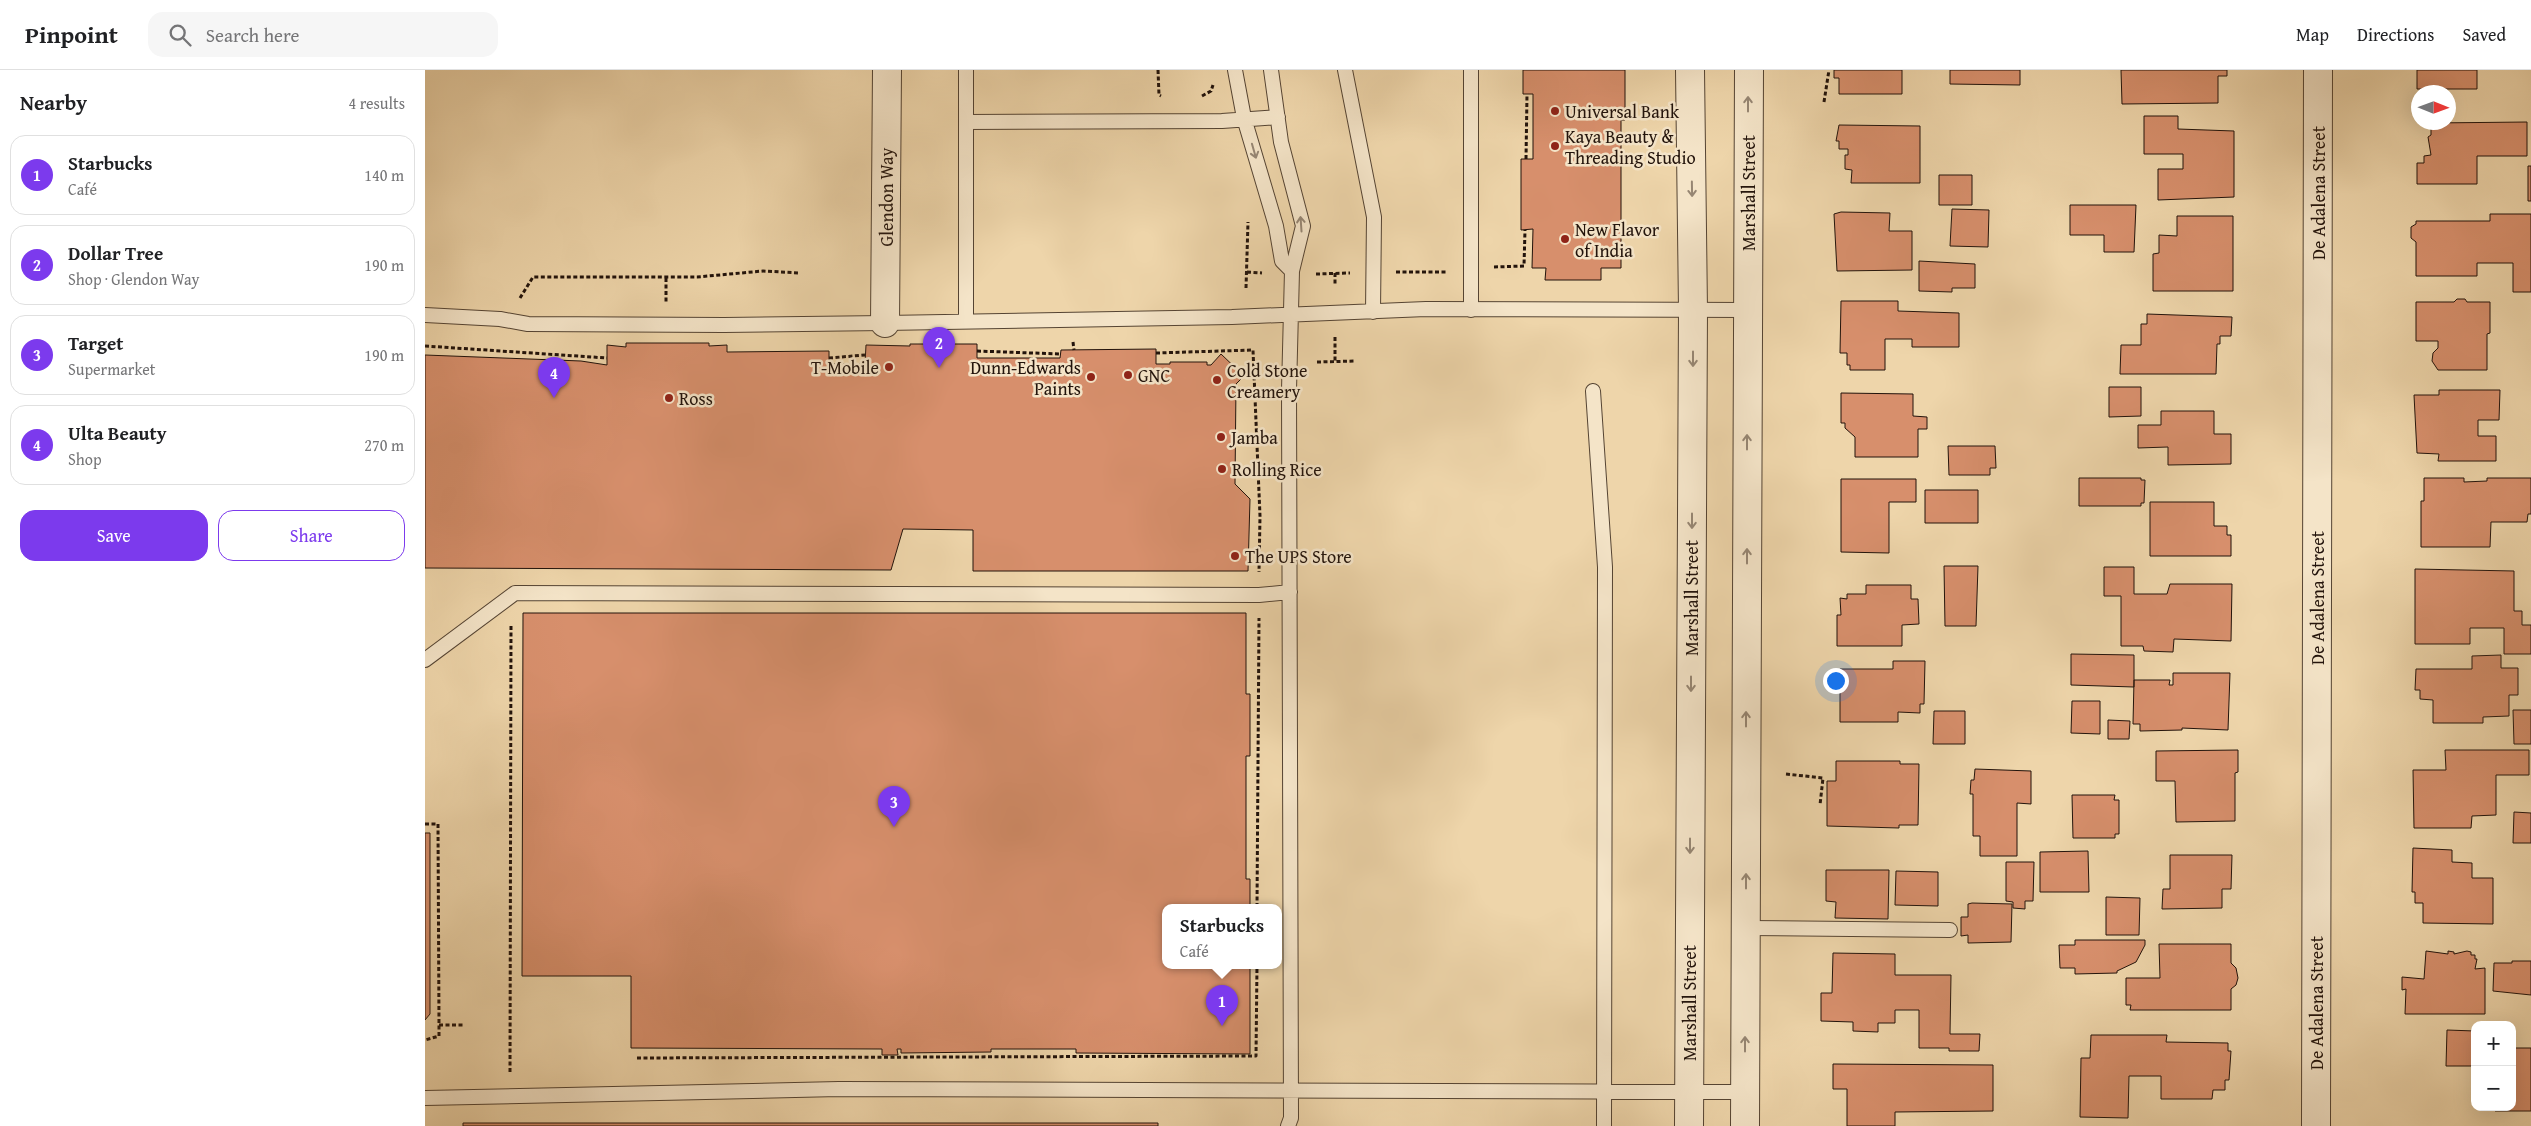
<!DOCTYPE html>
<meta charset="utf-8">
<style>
:root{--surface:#fff;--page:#f6f6f6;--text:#202124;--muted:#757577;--line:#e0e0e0;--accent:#7c3aed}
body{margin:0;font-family:"Gentium Book Plus",serif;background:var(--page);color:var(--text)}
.controls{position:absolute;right:15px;bottom:15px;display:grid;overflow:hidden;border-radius:10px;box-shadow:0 5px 20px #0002}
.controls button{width:45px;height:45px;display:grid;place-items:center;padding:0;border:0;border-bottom:1px solid var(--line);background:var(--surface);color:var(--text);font:25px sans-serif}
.compass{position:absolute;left:1986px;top:15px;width:45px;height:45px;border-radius:50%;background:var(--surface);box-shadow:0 5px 20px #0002;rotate:91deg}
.you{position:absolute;left:1410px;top:610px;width:18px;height:18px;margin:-12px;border:4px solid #fff;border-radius:50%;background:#1a73e8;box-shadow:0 0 0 8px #1a73e833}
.badge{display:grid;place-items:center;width:32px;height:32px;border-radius:50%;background:var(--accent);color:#fff;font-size:16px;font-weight:700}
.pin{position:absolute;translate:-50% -41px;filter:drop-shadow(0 1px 2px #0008)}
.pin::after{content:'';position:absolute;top:26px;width:18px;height:15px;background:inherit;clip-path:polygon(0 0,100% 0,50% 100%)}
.popup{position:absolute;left:737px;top:834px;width:120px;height:65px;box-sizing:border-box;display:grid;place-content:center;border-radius:10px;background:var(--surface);filter:drop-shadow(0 1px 4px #0005);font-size:16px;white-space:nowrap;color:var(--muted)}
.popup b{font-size:19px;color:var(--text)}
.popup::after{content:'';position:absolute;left:50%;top:100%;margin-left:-10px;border:10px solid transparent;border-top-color:var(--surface)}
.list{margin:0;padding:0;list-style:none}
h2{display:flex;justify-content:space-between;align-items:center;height:65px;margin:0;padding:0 20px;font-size:21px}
h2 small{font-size:16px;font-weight:400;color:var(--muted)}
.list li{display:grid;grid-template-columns:32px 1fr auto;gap:15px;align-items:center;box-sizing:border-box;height:80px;margin:0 10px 10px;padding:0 10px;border:1px solid var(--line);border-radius:15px}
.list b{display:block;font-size:19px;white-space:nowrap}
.list p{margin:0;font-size:16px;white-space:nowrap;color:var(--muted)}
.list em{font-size:16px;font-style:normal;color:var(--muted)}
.actions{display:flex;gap:10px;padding:15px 20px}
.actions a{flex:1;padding:11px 0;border:1px solid var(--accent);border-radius:15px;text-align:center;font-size:18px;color:var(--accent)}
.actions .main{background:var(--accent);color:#fff}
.icon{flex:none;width:28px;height:28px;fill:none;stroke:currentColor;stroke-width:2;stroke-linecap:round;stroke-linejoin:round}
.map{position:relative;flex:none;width:2106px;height:1056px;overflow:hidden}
header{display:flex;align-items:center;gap:30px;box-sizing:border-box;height:70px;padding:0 25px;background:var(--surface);border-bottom:1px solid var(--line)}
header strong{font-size:24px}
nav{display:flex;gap:28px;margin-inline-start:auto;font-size:18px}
.search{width:350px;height:45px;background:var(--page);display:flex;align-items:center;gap:12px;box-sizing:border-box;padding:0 18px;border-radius:15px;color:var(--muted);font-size:19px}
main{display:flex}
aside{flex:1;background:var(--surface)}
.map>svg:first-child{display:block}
.building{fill:#d78f6c;stroke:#22130b}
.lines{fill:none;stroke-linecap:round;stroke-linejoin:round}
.service-casing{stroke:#543;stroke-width:16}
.minor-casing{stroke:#543;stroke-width:30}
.tertiary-casing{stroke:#543;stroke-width:30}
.path{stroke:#22130b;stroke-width:3;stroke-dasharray:4 2.5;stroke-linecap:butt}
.service{stroke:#f4e4c8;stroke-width:14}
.minor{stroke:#f4e4c8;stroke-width:28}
.tertiary{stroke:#f4e4c8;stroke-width:28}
.oneway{stroke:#968673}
.poi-dot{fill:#8f2418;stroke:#f4e4c8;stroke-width:2}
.labels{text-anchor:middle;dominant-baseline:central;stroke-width:5;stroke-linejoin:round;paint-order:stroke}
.poi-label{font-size:18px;fill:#22130b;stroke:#f4e4c8;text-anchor:start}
.street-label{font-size:18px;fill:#22130b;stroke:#f4e4c8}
</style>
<header>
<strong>Pinpoint</strong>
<div class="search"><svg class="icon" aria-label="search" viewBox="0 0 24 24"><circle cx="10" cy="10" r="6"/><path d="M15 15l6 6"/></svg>Search here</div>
<nav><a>Map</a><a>Directions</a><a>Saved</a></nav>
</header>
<main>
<aside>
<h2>Nearby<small>4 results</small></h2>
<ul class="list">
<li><span class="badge">1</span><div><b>Starbucks</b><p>Café</p></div><em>140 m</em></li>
<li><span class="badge">2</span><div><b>Dollar Tree</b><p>Shop · Glendon Way</p></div><em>190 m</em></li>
<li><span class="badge">3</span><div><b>Target</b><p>Supermarket</p></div><em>190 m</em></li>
<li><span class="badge">4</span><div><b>Ulta Beauty</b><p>Shop</p></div><em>270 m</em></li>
</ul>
<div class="actions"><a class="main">Save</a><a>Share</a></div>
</aside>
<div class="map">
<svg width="2106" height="1056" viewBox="0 0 2106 1056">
<rect width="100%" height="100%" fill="#eed5aa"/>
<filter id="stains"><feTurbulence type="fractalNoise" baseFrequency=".004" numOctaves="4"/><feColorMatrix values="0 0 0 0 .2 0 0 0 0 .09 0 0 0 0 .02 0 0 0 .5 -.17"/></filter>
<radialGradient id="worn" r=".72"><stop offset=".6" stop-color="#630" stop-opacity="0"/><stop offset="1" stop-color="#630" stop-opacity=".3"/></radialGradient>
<path class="building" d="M1098,0H1200V50H1196V198H1176V210H1120L1121,198H1107L1108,159L1096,160V89H1108V24H1098Z
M1409,0H1477V24H1414V8H1409Z
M1525,0H1595V15L1525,14Z
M1696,0H1802V6H1793V33L1697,34Z
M1992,0H2052V19H1992Z
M1719,46H1753V59L1809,61V127L1733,130V99H1758V84H1719Z
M2102,52V86H2052V114H1992V93H1999V86L2006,85L2003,67L2006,65V53Z
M1414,55L1495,56V113H1426L1427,100L1420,99V85H1423V79H1414V71H1411Z
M2103,96H2106V131H2103Z
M1514,105H1547V135H1514Z
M1645,135H1711L1709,182H1679V165H1645Z
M1527,139L1564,140L1563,177L1525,176Z
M1416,142L1465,143L1464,161H1487V200L1412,201L1409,144Z
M2065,144H2106V222H2088V193H2052V206H1991V172L1986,168V157L1991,154V151H2065Z
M1752,146H1808V221H1728V184L1734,183V165L1752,166Z
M1494,191L1550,194V218H1527V222L1494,221Z
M2032,229H2040L2042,232H2065V263L2062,264V300H2013L2007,291L2008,283L2013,278V271H1991V232H2029Z
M1416,231H1473V241L1534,243V277H1487V269H1460V300H1425V295H1422V283H1415Z
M1722,244L1807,247L1806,266H1795V274H1792L1791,304H1695L1696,275H1716V254H1722Z
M201,273H284V276L302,275V282L404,281V294H440L441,275L485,276V274H552V288H635L636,280L731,279V294H745V292H782V295H786L796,284L819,306L811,314L810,414L825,429L823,501H548V460L478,459L466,500L0,498V285L156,291L182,295V275L201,277Z
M1684,317H1716V346L1684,347Z
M2014,320H2075L2074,350H2053V366H2071V391H2013L2014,384L1992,383L1989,325H2014Z
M1416,323L1488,324V346L1502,347V359H1493V387H1430V367L1420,358V353H1416Z
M1736,341H1789V364H1806V394L1743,395V377L1713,378V355H1736Z
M1523,376H1570L1571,398H1565V405H1524Z
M1654,408H1716V410H1720L1719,433H1716V436H1654Z
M1999,408H2039V412L2062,411V408H2106V444H2103L2102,452H2066L2065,477H1996V431H1999Z
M1416,409H1491V432H1464V483L1416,482Z
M1500,420H1553V453H1500Z
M1725,432H1789V456H1802V465H1806V486H1725Z
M1519,496H1553L1551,556H1520Z
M1679,497H1709V524H1742L1745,514H1807L1806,571L1749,569L1748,582L1719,581L1718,576H1696V526H1679Z
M1990,499L2089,501V541H2097V555H2106V584H2079V558H2045V574H1990Z
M1441,515H1486V529H1493L1494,554L1477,555V576H1412V545H1416L1415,528L1422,529V524H1441Z
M98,543H821V624H825V686H821V809H825V837H741V895H825V984L651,983V979H566V982L476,983V979H472L473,985H457V979L206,978V906H97Z
M1646,584L1709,585V617L1646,615Z
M2076,585V598H2093V625H2084V646L2058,647V653H2008V630L1995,629V620H1990L1991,599H2047V586Z
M1468,591H1500L1499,634H1495V643L1473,642V652H1415V599H1468Z
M1748,603H1805L1803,660L1757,658V660L1715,661V654H1708L1709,610H1745L1744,615H1748Z
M1647,631H1675V664L1646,663Z
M2088,640H2106V674H2089Z
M1509,641H1540V674H1508Z
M1683,650L1705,651L1704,669H1683Z
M1813,680V702L1810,703V751L1751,752L1750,711H1731V681Z
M2020,680H2104V705H2071V745L2047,746L2046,758H1989L1988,700H2021Z
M1411,691H1475V694H1494L1493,755H1474V758L1402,756V711H1411Z
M1550,699L1606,701V734L1592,733V786H1555V766H1548V724H1545L1546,710H1549Z
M1647,725H1690L1689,730H1694V764H1690V768H1648Z
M2089,742L2106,743V773H2088Z
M0,763H5V944L0,950Z
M1988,778L2027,780V792L2047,793V808H2068V854L1998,853V833H1990V822H1987Z
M1663,781L1664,822H1615V782Z
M1745,785H1807L1806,819H1797V838L1737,839L1738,819H1745Z
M1581,792H1609L1608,831H1600V839L1588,838V832L1581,831Z
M1401,800H1464L1463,849L1410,848L1411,832L1401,831Z
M1471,801L1513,802V836L1470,835Z
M1681,827L1715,828L1714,865H1681Z
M1547,833L1587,834L1586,872L1543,873V865L1536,866V847H1543V834Z
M1650,870H1720V875L1711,892L1692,901V903L1650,904V898H1635L1634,875H1650Z
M1734,874H1806V893L1811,898L1813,908L1811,915L1806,919V940H1705L1706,935H1701V908H1735Z
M2001,881L2023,884V881L2029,882V884L2042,881L2046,882V885H2050V889H2052L2050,899L2060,898V944H1980L1981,919L1977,920V907L1999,909Z
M1408,883L1470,884V905H1526L1525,964H1555L1554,981H1524V978H1494V940H1470V953H1453V962L1428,961V952L1396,951V923H1407Z
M2087,891H2106V925L2068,921L2069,893H2087Z
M2022,960L2050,961V996H2021Z
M1666,965H1742L1741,972L1803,973V981H1806L1804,1010H1800V1020H1788L1787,1029H1736V1006H1704L1703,1048L1655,1047L1656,988H1665Z
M2087,978H2106V1041H2070V1037H2087Z
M1408,994L1568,995V1041L1470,1042V1056H1422V1019H1408Z
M38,1053H733V1056H38Z"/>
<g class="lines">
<g class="service-casing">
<path id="service" d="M541,0V52L797,51L853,47
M810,0L819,48L851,156L857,191L867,201
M846,0L856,72L878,156L867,201L864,320L866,1048L863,1056
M920,0L949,147L948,242
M1046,240V0
M0,245L75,249L103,254L299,255L460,253L807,247L1001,239L1323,240
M541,250V52
M1168,321L1180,497L1179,1056
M0,590L90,523L834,525L865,522
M1321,858L1525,860
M0,1028L414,1019L1320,1022"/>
</g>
<g class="minor-casing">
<path id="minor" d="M460,253L462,0
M1891,1056L1893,0"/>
</g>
<g class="tertiary-casing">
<path id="tertiary" d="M1264,1056L1268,240L1265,0
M1320,1056L1324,0"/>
</g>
<path class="path" d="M733,0L734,25L736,26
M777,26L786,21L788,15
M1399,32L1404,0
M1101,89L1102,24
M1069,197L1099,196L1100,160
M822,202L837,203
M971,202H1022
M910,203V214
M891,204L925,203
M241,208V232
M821,218L823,152
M95,228L108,207H272L338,201L375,203
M910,267V292
M648,272L649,280
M0,276L182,288
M552,281L635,284
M731,283L828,280L835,446L834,502
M404,288L440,285
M892,292L931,291
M1361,704L1398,708L1395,735
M0,754H13L14,955V966L0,970
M832,837L834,548
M14,955H38
M212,988L831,986L832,895
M85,1002L86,556"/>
<use href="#service" class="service"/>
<use href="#minor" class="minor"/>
<use href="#tertiary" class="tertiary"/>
</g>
<defs><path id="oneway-shaft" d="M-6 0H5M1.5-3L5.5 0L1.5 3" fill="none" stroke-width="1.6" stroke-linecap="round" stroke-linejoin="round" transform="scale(1.25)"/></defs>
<g class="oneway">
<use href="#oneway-shaft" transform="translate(1323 34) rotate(-90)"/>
<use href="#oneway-shaft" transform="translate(829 81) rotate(74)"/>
<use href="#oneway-shaft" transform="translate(1267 119) rotate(89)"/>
<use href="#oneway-shaft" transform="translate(876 154) rotate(-94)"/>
<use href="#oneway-shaft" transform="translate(1268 289) rotate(90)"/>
<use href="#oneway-shaft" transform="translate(1322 372) rotate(-90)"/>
<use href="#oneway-shaft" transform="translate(1267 451) rotate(90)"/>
<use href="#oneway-shaft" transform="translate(1322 486) rotate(-90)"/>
<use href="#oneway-shaft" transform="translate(1266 614) rotate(90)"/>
<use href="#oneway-shaft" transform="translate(1321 649) rotate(-90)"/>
<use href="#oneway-shaft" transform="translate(1265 776) rotate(90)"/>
<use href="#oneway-shaft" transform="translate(1321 811) rotate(-90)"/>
<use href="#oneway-shaft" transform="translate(1320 974) rotate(-90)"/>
</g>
<g class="poi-dot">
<circle cx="1130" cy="41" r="5"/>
<circle cx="1130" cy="76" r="5"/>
<circle cx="1140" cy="169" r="5"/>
<circle cx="464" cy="297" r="5"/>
<circle cx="703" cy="305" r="5"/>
<circle cx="666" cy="307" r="5"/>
<circle cx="792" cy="310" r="5"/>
<circle cx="244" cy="328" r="5"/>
<circle cx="796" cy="367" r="5"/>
<circle cx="797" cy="399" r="5"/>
<circle cx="810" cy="486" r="5"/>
</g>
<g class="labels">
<g class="poi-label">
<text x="1140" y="41">Universal Bank</text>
<text x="1140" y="66">Kaya Beauty &amp;<tspan x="1140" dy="21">Threading Studio</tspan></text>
<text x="1150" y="159">New Flavor<tspan x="1150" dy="21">of India</tspan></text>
<text x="454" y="297" text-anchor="end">T-Mobile</text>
<text x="656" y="297" text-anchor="end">Dunn-Edwards<tspan x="656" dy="21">Paints</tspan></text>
<text x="802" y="300">Cold Stone<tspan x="802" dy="21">Creamery</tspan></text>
<text x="713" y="305">GNC</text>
<text x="254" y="328">Ross</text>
<text x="806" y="367">Jamba</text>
<text x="807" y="399">Rolling Rice</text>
<text x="820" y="486">The UPS Store</text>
</g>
<g class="street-label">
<text transform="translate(1323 123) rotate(-90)">Marshall Street</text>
<text transform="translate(1893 123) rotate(-90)">De Adalena Street</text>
<text transform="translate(461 127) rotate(-90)">Glendon Way</text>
<text transform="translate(1266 528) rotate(-90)">Marshall Street</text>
<text transform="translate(1892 528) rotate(-90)">De Adalena Street</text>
<text transform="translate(1264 933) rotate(-90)">Marshall Street</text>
<text transform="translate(1891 933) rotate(-90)">De Adalena Street</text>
</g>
</g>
<rect width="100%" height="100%" filter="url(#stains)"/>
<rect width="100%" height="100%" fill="url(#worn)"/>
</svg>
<div class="controls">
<button>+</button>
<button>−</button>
</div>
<svg class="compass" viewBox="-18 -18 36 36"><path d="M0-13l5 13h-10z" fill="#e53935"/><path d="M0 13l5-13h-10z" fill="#757577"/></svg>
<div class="you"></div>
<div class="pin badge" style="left:797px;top:956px">1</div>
<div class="popup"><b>Starbucks</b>Café</div>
<div class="pin badge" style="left:514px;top:298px">2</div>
<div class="pin badge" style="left:469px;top:757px">3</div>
<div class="pin badge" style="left:129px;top:328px">4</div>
</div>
</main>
